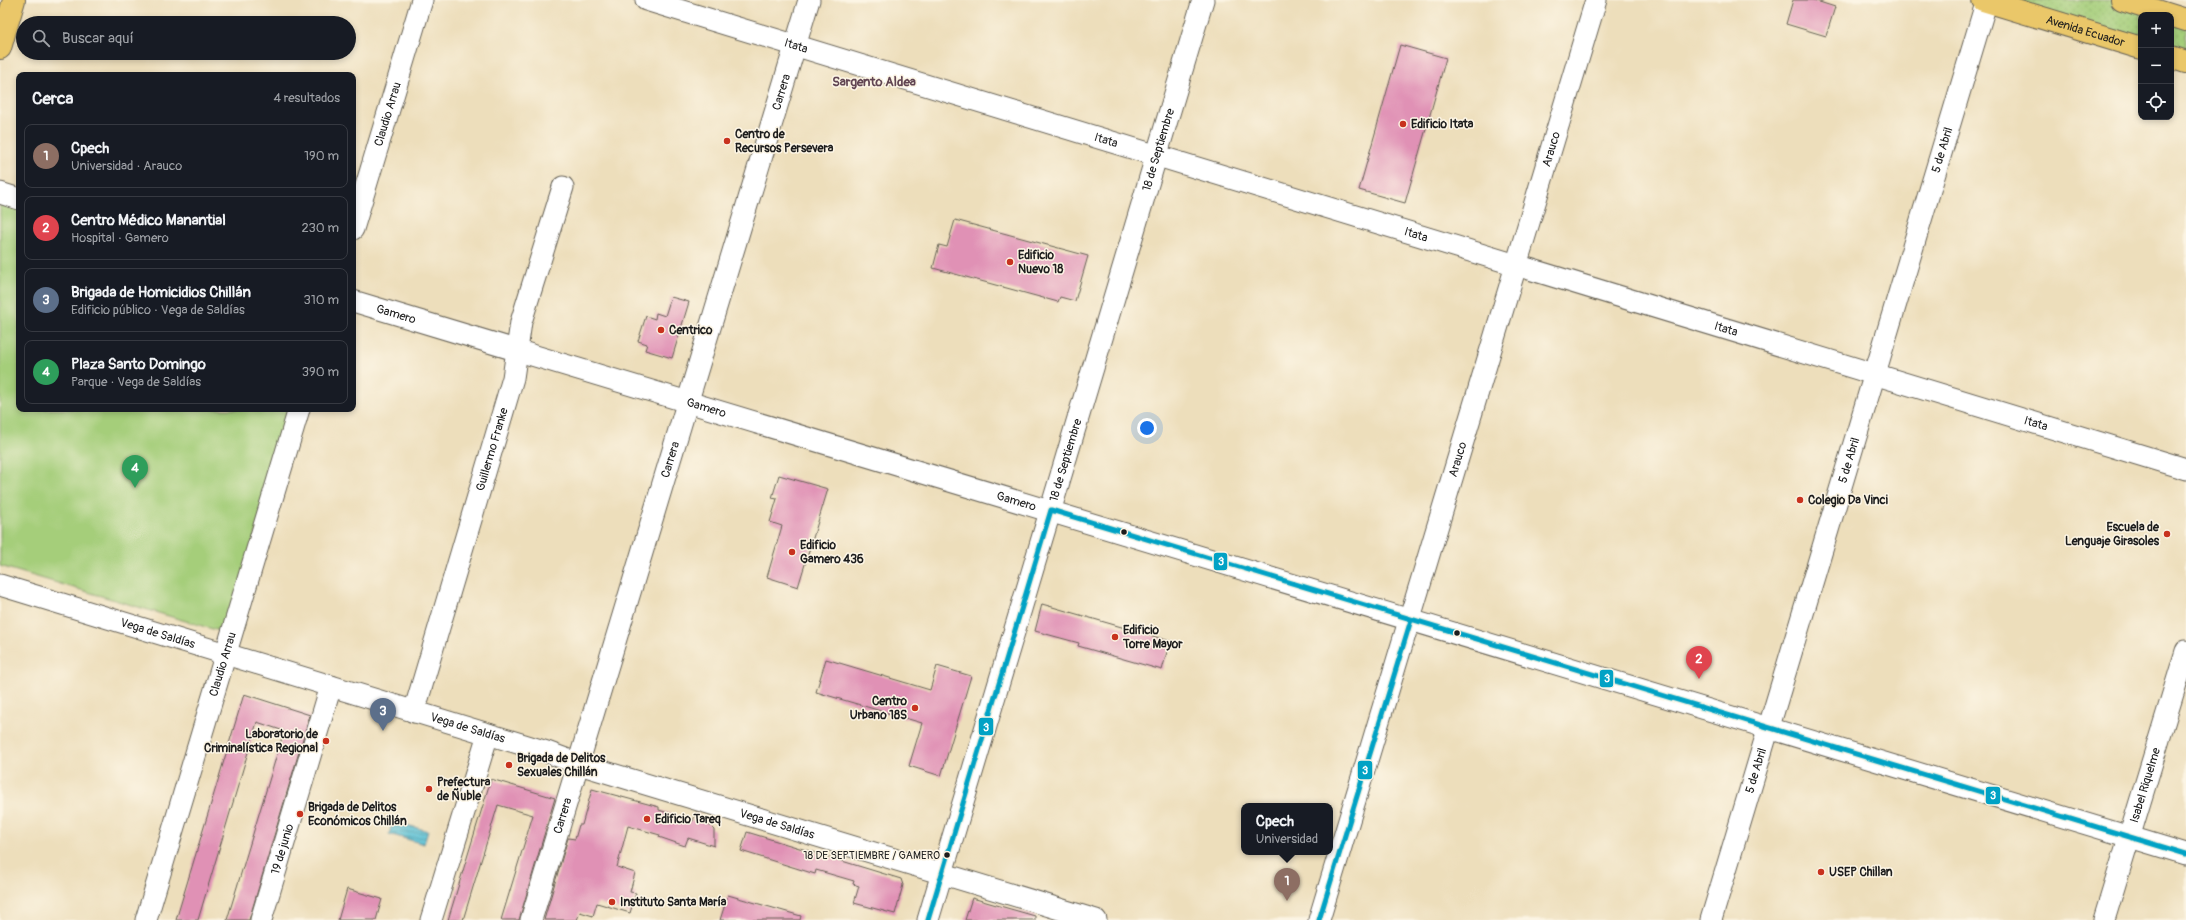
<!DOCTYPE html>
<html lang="es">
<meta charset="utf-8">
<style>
:root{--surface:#171b24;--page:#242831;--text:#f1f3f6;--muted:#9ea1a6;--line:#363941;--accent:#c8321e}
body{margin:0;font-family:Pangolin,sans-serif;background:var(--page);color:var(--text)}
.controls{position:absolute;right:12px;top:12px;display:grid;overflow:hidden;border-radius:8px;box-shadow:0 2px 6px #0003}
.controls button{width:36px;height:36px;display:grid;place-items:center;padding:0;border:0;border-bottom:1px solid var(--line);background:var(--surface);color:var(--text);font:20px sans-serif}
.you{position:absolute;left:1147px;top:428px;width:14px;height:14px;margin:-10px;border:3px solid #fff;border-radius:50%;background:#1a73e8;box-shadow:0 0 0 6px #1a73e833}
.badge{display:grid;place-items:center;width:26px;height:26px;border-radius:50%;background:var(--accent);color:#fff;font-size:13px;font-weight:700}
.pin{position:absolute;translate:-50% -33px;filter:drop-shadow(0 1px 2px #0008)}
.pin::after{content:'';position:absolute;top:21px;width:14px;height:12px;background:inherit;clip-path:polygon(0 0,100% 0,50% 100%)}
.popup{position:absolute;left:1241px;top:803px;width:92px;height:52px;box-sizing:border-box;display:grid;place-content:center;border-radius:8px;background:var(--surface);filter:drop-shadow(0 1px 3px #0005);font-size:13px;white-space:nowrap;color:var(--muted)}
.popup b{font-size:15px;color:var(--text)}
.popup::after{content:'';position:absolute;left:50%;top:100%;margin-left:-8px;border:8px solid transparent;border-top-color:var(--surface)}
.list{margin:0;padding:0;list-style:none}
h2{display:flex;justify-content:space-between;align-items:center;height:52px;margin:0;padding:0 16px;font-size:17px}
h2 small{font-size:13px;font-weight:400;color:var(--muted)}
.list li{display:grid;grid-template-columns:26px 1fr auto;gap:12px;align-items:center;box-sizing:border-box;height:64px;margin:0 8px 8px;padding:0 8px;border:1px solid var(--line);border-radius:8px}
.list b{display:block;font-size:15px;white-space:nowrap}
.list p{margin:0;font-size:13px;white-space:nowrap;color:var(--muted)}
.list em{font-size:13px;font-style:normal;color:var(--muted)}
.icon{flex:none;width:22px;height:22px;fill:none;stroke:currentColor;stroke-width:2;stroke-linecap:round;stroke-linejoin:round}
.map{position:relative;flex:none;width:2186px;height:920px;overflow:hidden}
.search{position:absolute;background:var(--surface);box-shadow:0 2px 6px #0003;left:16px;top:16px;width:340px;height:44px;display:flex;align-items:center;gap:10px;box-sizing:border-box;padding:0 14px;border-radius:22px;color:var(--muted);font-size:15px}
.panel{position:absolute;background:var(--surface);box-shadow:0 2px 6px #0003;left:16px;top:72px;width:340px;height:340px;border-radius:8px}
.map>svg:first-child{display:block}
.grass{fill:url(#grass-dots);stroke:#60754b}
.park{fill:#a5ce7a;stroke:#60754b}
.water{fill:url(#water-rules);stroke:#396d78}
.building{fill:#e091b5}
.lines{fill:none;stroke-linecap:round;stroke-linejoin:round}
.minor-casing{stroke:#656054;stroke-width:23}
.major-casing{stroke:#656054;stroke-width:24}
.minor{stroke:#fff;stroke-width:21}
.major{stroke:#eac769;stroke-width:22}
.bus-1-casing{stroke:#fcf5e5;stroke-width:8}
.bus-1{stroke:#01a2c5;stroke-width:5}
.poi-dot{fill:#c8321e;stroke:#fcf5e5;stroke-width:1.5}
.bus-dot{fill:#1c1c1c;stroke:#fcf5e5;stroke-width:1.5}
.labels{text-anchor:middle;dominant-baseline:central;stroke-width:3;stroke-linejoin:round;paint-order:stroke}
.bus-label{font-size:11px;fill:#1c1c1c;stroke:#fcf5e5;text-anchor:end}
.street-label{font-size:12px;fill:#1c1c1c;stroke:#fcf5e5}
.poi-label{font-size:12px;font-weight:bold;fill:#1c1c1c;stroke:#fcf5e5;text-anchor:start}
.neighbourhood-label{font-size:13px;font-weight:bold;fill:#614552;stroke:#fcf5e5}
.line-badge{stroke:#fcf5e5;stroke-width:1.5}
.badge-label{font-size:11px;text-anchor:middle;font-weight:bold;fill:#fff}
</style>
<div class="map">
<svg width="2186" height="920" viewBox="0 0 2186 920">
<defs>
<pattern id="grass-dots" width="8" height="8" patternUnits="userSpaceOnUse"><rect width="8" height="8" fill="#a5ce7a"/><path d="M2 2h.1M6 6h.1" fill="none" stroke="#8db069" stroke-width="1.8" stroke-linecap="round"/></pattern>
<pattern id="water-rules" width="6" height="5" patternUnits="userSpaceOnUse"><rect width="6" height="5" fill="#56bed3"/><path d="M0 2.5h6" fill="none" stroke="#469aaa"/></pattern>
</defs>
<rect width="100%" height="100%" fill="#fcf5e5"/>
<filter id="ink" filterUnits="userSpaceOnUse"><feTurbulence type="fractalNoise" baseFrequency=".025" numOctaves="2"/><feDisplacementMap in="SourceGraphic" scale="8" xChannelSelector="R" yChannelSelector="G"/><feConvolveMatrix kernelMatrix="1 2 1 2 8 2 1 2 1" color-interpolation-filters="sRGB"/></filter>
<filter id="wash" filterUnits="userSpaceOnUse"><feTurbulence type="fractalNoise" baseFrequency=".012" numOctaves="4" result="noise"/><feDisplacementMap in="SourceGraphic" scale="16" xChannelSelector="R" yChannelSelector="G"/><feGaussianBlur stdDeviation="0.9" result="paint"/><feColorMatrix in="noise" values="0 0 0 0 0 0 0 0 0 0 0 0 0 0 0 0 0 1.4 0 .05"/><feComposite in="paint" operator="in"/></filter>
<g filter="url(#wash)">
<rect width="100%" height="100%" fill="#eddebb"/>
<path class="grass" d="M2012,0H2111L2159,15H2141V43Z
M2171,19L2186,23V57L2171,53Z"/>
<path class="park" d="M0,201L19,206V409H293L226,633L0,566Z"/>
<path class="water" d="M393,821L428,831L424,844L389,834Z"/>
<g id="blocks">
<path class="building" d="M1793,0H1813L1835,7L1826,36L1786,24Z
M1400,45L1446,58L1405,203L1359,190Z
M955,220L1088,256L1075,301L1060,297L1058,302L933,268L939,245L947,247Z
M671,297L689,302L672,358L645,350L647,344L638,341L646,316L655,319L656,313L665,316Z
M779,475L828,489L798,587L767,577L782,526L770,522L777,499L772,498Z
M1042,604L1170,641L1162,670L1078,646L1079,643L1035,631Z
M826,659L930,690L937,666L971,676L941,776L909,766L922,723L816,692Z
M244,694L310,715L249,920H227L284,731L257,722L198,920H176Z
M491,779L555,798L519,920H501L533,815L498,805L463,920H448Z
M592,789L659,807V810L693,821L696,812L714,830V846L688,838L685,846L659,837L660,835L628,826L617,867L635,873L630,892L636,893L630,913L597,903L593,916L580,912L577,920H544L568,838L575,839L579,825H582Z
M747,832L901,879L903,885L895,914L854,903L859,886L853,884L854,881L816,870L815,874L741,851Z
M347,889L382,899L376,920H338Z
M728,895L801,916L800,920H720Z
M972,898L1035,916V920H965Z"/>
</g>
</g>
<g filter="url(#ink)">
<use href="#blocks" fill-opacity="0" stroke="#656054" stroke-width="1"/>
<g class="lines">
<g class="minor-casing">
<g id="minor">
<path id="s1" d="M646,0L2186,469"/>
<path d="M0,193L19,199"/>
<path id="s2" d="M353,229L422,0"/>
<path id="s3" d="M353,301L2186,854"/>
<path id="s4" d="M0,585L547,752L579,764L1096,920"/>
<path id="s5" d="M414,712L513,378L521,322L563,187"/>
<path id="s6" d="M146,920L299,409"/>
<path id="s7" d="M261,920L331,686"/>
<path d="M431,920L488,734"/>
<path id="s8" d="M531,920L809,0"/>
<path id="s9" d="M928,920L1203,0"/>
<path id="s10" d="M1319,920L1596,0"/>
<path id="s11" d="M1711,920L1987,0"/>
<path id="s12" d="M2104,920L2186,651"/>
</g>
</g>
<g class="major-casing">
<g id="major">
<path id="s13" d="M1983,0L2141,48"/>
<path d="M2122,0L2186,20"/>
<path d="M0,48L14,0"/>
<path d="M2171,57L2186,62"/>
</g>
</g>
<use href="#minor" class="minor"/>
<use href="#major" class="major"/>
<g class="bus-1-casing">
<path id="bus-1" d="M928,920L1051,510L2186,854
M1319,920L1411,620"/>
</g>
<use href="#bus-1" class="bus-1"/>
</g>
</g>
<g class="poi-dot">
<circle cx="1403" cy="124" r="4"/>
<circle cx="727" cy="141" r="4"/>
<circle cx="1010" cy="262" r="4"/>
<circle cx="661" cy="330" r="4"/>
<circle cx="1800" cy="500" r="4"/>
<circle cx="2167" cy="534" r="4"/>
<circle cx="792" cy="552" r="4"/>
<circle cx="1115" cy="637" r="4"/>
<circle cx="915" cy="708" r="4"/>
<circle cx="326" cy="741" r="4"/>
<circle cx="509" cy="765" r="4"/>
<circle cx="429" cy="789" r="4"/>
<circle cx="300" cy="814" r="4"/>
<circle cx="647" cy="819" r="4"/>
<circle cx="1821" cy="872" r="4"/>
<circle cx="612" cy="902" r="4"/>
</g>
<g class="bus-dot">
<circle cx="1124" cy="532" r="3.5"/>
<circle cx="1457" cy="633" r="3.5"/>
<circle cx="947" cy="855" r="3.5"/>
</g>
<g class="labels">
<g class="bus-label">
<text x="940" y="855">18 DE SEPTIEMBRE / GAMERO</text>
</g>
<g class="street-label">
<text stroke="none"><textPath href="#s13" startOffset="107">Avenida Ecuador</textPath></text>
<text stroke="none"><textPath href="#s1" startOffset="157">Itata</textPath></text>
<text stroke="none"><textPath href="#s8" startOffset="865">Carrera</textPath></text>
<text stroke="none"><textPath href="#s2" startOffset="120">Claudio Arrau</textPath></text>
<text stroke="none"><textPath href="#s1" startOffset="481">Itata</textPath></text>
<text stroke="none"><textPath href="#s9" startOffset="804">18 de Septiembre</textPath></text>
<text stroke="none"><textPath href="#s10" startOffset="805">Arauco</textPath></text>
<text stroke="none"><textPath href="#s11" startOffset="804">5 de Abril</textPath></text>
<text stroke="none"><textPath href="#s1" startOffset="805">Itata</textPath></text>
<text stroke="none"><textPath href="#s3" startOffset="45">Gamero</textPath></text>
<text stroke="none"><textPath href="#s1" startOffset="1129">Itata</textPath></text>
<text stroke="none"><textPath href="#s3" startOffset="369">Gamero</textPath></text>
<text stroke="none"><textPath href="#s1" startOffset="1453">Itata</textPath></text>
<text stroke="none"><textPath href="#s5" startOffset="274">Guillermo Franke</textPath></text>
<text stroke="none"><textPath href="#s8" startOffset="481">Carrera</textPath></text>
<text stroke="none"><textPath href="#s9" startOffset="480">18 de Septiembre</textPath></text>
<text stroke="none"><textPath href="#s10" startOffset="481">Arauco</textPath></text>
<text stroke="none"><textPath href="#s11" startOffset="480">5 de Abril</textPath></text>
<text stroke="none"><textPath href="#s3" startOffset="693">Gamero</textPath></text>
<text stroke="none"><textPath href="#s4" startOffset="165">Vega de Saldías</textPath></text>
<text stroke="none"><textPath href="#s6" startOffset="267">Claudio Arrau</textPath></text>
<text stroke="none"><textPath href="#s4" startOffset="489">Vega de Saldías</textPath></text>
<text stroke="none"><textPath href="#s11" startOffset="156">5 de Abril</textPath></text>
<text stroke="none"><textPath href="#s12" startOffset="141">Isabel Riquelme</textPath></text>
<text stroke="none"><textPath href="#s8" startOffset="109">Carrera</textPath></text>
<text stroke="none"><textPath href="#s4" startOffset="813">Vega de Saldías</textPath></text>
<text stroke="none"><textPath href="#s7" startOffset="74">19 de junio</textPath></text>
</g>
<g class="poi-label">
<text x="1411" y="124">Edificio Itata</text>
<text x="735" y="134">Centro de<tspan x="735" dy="14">Recursos Persevera</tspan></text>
<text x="1018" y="255">Edificio<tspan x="1018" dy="14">Nuevo 18</tspan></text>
<text x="669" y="330">Centrico</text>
<text x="1808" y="500">Colegio Da Vinci</text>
<text x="2159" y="527" text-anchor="end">Escuela de<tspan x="2159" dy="14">Lenguaje Girasoles</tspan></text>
<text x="800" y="545">Edificio<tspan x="800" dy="14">Gamero 436</tspan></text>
<text x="1123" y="630">Edificio<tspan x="1123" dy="14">Torre Mayor</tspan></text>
<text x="907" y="701" text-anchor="end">Centro<tspan x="907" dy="14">Urbano 18S</tspan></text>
<text x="318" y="734" text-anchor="end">Laboratorio de<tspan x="318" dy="14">Criminalística Regional</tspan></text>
<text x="517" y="758">Brigada de Delitos<tspan x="517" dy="14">Sexuales Chillán</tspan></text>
<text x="437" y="782">Prefectura<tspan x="437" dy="14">de Ñuble</tspan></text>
<text x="308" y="807">Brigada de Delitos<tspan x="308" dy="14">Económicos Chillán</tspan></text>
<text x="655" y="819">Edificio Tareq</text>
<text x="1829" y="872">USEP Chillan</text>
<text x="620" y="902">Instituto Santa María</text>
</g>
<g class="neighbourhood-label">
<text x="874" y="82">Sargento Aldea</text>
</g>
</g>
<g class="line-badge">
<rect x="1213" y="552" width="15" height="19" rx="4" fill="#01a2c5"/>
<rect x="1599" y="669" width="15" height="19" rx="4" fill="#01a2c5"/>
<rect x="978" y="717" width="16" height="19" rx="4" fill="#01a2c5"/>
<rect x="1357" y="760" width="16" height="20" rx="4" fill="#01a2c5"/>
<rect x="1985" y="786" width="16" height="19" rx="4" fill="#01a2c5"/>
</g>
<g class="badge-label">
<text x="1221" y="565">3</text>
<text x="1607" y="682">3</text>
<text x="986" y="731">3</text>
<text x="1365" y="774">3</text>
<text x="1993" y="799">3</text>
</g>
</svg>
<div class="controls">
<button>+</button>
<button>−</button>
<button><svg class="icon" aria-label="locate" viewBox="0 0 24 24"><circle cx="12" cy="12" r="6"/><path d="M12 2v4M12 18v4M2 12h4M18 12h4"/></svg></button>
</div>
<div class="you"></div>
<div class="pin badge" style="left:1287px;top:901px;background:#8d6e63">1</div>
<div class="popup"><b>Cpech</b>Universidad</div>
<div class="pin badge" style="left:1699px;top:679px;background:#e0444e">2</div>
<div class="pin badge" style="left:383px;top:731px;background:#5c6f8a">3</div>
<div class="pin badge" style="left:135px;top:488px;background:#2e9e5b">4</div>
<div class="search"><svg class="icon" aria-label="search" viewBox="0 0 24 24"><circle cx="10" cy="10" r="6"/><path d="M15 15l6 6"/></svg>Buscar aquí</div>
<section class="panel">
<h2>Cerca<small>4 resultados</small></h2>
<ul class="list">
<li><span class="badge" style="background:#8d6e63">1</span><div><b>Cpech</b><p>Universidad · Arauco</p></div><em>190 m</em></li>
<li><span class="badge" style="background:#e0444e">2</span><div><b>Centro Médico Manantial</b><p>Hospital · Gamero</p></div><em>230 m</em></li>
<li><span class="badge" style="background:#5c6f8a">3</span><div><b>Brigada de Homicidios Chillán</b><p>Edificio público · Vega de Saldías</p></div><em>310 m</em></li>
<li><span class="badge" style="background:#2e9e5b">4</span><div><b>Plaza Santo Domingo</b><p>Parque · Vega de Saldías</p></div><em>390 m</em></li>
</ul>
</section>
</div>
